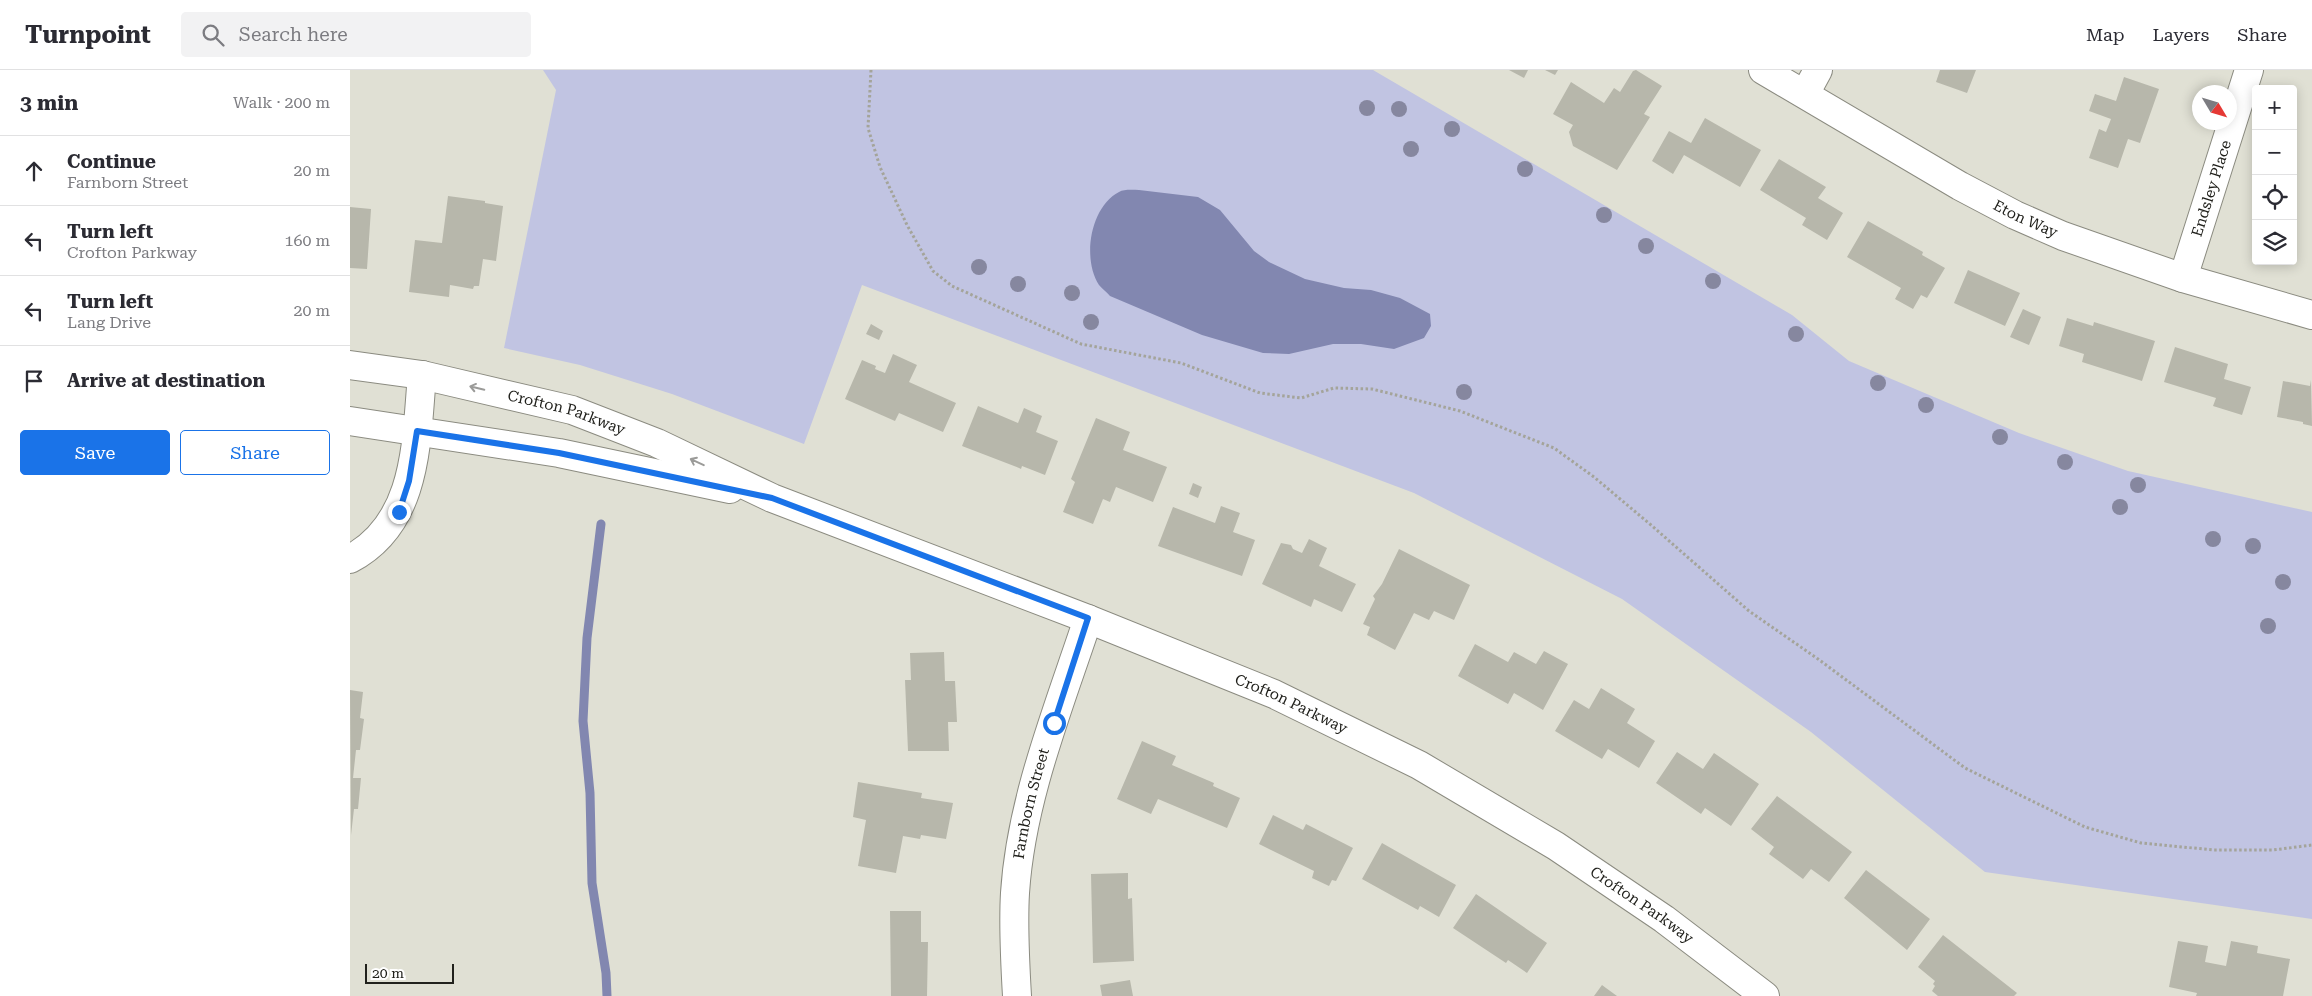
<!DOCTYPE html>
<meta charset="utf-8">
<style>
:root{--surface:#fff;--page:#f2f2f3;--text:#2b2b33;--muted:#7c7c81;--line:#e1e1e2;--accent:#1a73e8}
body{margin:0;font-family:"Roboto Serif",serif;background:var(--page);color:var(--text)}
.controls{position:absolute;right:15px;top:15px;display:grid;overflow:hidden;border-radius:5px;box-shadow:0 2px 12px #0003}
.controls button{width:45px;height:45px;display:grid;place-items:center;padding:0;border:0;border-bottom:1px solid var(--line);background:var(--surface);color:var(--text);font:25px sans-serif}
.compass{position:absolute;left:1842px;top:15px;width:45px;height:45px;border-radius:50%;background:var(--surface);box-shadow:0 2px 12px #0003;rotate:128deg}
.scale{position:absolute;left:15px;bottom:12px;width:89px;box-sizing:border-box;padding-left:5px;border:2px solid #21211c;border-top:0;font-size:14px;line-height:18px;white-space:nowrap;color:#21211c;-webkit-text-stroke:4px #fff;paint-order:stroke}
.stop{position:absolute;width:15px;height:15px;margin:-11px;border:4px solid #1a73e8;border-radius:50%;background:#fff}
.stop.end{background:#1a73e8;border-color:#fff;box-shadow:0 1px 5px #0008}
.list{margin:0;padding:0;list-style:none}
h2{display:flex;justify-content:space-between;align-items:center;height:65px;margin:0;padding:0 20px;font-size:21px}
h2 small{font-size:16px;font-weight:400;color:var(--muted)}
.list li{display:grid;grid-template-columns:32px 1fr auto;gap:15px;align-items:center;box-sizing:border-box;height:70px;padding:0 20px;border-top:1px solid var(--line)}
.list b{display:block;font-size:19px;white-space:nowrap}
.list p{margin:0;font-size:16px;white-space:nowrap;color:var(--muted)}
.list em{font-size:16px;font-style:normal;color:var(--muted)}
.actions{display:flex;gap:10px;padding:15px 20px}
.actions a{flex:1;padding:11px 0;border:1px solid var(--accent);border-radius:5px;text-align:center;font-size:18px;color:var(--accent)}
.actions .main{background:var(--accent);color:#fff}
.icon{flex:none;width:28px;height:28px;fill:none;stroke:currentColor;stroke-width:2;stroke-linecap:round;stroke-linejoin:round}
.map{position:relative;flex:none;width:1962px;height:926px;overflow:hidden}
header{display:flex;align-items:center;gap:30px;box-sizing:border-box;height:70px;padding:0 25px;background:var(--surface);border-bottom:1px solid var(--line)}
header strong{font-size:24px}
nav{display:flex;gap:28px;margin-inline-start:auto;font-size:18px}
.search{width:350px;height:45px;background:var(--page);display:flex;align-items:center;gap:12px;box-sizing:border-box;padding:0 18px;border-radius:5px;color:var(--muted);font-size:19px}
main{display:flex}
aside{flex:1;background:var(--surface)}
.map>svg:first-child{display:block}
.green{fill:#c1c4e2}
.water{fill:#8287b0}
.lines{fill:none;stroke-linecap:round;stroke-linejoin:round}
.stream{stroke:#8287b0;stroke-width:9}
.building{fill:#b7b7ab}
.minor-casing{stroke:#8b8b80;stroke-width:30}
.path{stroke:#a4a49a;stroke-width:3;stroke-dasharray:2.5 2.5;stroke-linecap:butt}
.minor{stroke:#fff;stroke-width:28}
.tree{fill:#86879f}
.oneway{stroke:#9b9b99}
.route{stroke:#1a73e8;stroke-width:6}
.labels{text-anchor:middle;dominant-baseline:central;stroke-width:4.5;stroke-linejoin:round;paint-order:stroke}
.street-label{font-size:15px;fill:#21211c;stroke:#fff}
</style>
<header>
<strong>Turnpoint</strong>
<div class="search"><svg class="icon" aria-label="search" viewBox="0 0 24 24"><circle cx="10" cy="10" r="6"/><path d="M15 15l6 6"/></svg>Search here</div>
<nav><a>Map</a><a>Layers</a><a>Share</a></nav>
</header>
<main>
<aside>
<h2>3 min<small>Walk · 200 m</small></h2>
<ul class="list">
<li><svg class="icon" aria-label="ahead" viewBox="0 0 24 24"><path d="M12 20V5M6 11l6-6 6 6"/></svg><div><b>Continue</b><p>Farnborn Street</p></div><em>20 m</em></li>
<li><svg class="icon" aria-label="left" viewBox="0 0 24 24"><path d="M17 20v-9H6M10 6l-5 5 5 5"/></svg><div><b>Turn left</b><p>Crofton Parkway</p></div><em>160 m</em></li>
<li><svg class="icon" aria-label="left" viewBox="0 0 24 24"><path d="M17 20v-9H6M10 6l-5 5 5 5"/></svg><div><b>Turn left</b><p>Lang Drive</p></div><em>20 m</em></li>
<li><svg class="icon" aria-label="arrive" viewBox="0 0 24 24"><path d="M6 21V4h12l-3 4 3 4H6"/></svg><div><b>Arrive at destination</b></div></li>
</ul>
<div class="actions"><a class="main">Save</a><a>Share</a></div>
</aside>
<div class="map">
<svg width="1962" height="926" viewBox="0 0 1962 926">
<rect width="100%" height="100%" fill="#e0e0d4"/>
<path class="green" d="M193,0H1023L1442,245L1499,291L1669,363L1778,401L1962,442V849L1635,802L1461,662L1272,529L1064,423L512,215L454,374L322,324L230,295L154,278L206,20Z"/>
<path class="water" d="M789,120L848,127L870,140L904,181L919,192L955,209L994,218L1021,220L1050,228L1080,244L1081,256L1074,268L1044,279L1011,274H983L939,284L913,283L852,265L760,226C757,222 752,219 749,215C732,189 740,137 769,122C774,119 783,120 789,120Z"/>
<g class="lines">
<path class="stream" d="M251,454L237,568L233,651L240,723L242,813L256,903L257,926"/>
</g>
<path class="building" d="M1159,0H1178L1174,8Z
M1195,0H1208L1205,5Z
M1286,0L1312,16L1294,44L1300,47L1267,100L1223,76L1219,62L1223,55L1203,44L1221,12L1254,33L1264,18L1270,22L1283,1Z
M1590,0H1626L1617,23L1586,12Z
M1774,7L1809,19L1790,73L1778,69L1768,98L1739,88L1749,59L1756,62L1761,49L1739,41L1745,24L1766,31Z
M1355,48L1411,80L1390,117L1334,85L1323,104L1302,91L1319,61L1341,73Z
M1429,89L1476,117L1468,128L1493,143L1477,170L1452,155L1456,148L1410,120Z
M98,126L135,131V133L153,136L146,191L133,189L129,216H124L123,219L100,215L99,227L59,222L65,170L92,173Z
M0,137L21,139L17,199L0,198Z
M1518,151L1573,182L1572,185L1595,198L1577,228L1571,225L1563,239L1545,229L1551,218L1497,187Z
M1618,200L1670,223L1655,256L1604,233Z
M1673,239L1691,247L1679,275L1660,267Z
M1717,248L1743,256L1744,252L1805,271L1792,311L1732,292L1734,284L1709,276Z
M521,254L533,261L529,270L516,264Z
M1825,277L1878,294L1874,309L1901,317L1892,345L1863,336L1866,328L1814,312Z
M543,284L567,295L559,312L606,333L593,362L549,343L545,351L495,329L512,290L526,296L525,299L535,303Z
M1961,310L1962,356L1953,354V352L1927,347L1933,311L1960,316Z
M628,336L668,353L674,338L692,346L686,362L708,371L695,405L672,396L671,399L669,398L612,376Z
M746,348L780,362L773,380L817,397L803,432L766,417L760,432L753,429L743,454L713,442L725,412L721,409Z
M843,413L852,417L848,428L839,424Z
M871,436L890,443L883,462L905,470L892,506L808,476L823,437L865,453Z
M959,469L977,478L969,496L1006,514L992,542L964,529L961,537L912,514L931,473L941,475L943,479L952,483Z
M1049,479L1120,515L1104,550L1084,541L1079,550L1064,543L1045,580L1017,565L1020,557L1013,554L1025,529L1023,526L1032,514Z
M1125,574L1158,592L1164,582L1186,594L1194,581L1218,594L1193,640L1164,623L1158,634L1108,606Z
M594,582L595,611H605L607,652H598L599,681H558L555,610H561L560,583Z
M1251,618L1285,639L1277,653L1305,671L1289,698L1258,679L1252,689L1205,661L1224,630L1239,639Z
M0,620L13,622L10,648L14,649L10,680H6L3,708H11L8,739H4L1,765Z
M792,671L826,686L822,695L864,713L863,716L890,728L877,758L808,729L801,744L767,729Z
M1327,682L1353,699L1364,683L1409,714L1381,756L1355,738L1351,744L1306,713Z
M508,712L572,723L571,728L603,733L596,769L571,765L570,769L553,766L546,803L508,796L516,750L503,747Z
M1427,726L1502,782L1479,812L1461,799L1453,809L1419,784L1424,777L1401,759Z
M923,745L953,760L956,754L1003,778L986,811L982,810L979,816L962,808L964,801L909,774Z
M1032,773L1106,815L1089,847L1070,836L1068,840L1012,809Z
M1516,800L1580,849L1557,880L1494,828Z
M778,803V829L782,828L784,891L743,893L741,804Z
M1126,824L1197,873L1177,903L1158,890L1156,893L1103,858Z
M540,841H571V872H578L577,926H541Z
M1593,865L1667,923L1664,926H1588L1582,921L1585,916L1583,914L1585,911L1568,897Z
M1828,871L1858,876L1855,892L1876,896L1881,871L1908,876L1907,883L1940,889L1933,926H1846L1847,923L1819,917Z
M780,910L783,926H752L750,915Z
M1252,915L1256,918L1267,926H1244Z"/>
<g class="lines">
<g class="minor-casing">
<g id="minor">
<path id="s1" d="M1413,0L1610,116L1665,145L1713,166L1833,208L1962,245"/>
<path d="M1455,24L1468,0"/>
<path id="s2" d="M1833,208L1899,0"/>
<path id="s3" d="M0,295L72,305L222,340L307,373L422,428L738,549L924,624L1069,695L1206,776L1314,849L1415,926"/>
<path d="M0,351L209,383L380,419"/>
<path d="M0,489C68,453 66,372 72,305"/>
<path id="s4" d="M667,926C665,892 663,857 665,823C671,729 709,637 738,549"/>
</g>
</g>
<path class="path" d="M521,0L518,58L530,97L557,155L583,201L602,216L731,274L831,293L910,323L951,328L984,318L1022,319L1110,341L1204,378L1244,407L1301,455L1399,541L1468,589L1615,698L1735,757L1791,773L1864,780H1923L1962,775"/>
<use href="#minor" class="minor"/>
</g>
<g class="tree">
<circle cx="1017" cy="38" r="8"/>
<circle cx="1049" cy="39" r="8"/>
<circle cx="1102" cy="59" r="8"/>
<circle cx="1061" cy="79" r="8"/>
<circle cx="1175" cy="99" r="8"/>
<circle cx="1254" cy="145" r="8"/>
<circle cx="1296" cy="176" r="8"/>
<circle cx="629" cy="197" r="8"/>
<circle cx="1363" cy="211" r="8"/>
<circle cx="668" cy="214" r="8"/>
<circle cx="722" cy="223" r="8"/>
<circle cx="741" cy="252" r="8"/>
<circle cx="1446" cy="264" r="8"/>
<circle cx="1528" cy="313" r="8"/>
<circle cx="1114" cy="322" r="8"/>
<circle cx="1576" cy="335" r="8"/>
<circle cx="1650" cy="367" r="8"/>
<circle cx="1715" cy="392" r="8"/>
<circle cx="1788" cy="415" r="8"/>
<circle cx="1770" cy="437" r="8"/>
<circle cx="1863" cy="469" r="8"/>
<circle cx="1903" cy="476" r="8"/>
<circle cx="1933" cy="512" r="8"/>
<circle cx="1918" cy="556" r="8"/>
</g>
<defs><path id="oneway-shaft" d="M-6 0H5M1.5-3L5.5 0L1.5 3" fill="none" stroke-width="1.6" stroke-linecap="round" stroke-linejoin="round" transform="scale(1.25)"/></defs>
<g class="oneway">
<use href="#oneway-shaft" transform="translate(127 318) rotate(-167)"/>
<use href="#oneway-shaft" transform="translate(347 392) rotate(-155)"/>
</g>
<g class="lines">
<path class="route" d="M49,442L59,411L67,361L209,383L422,428L738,548L704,653"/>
</g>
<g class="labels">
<g class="street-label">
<text stroke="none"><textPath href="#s2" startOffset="94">Endsley Place</textPath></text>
<text stroke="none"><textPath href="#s1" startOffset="302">Eton Way</textPath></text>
<text stroke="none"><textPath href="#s3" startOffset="222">Crofton Parkway</textPath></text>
<text stroke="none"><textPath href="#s3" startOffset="1004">Crofton Parkway</textPath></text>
<text stroke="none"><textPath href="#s4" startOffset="194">Farnborn Street</textPath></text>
<text stroke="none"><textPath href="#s3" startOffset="1409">Crofton Parkway</textPath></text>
</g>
</g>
</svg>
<div class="controls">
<button>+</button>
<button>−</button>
<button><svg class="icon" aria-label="locate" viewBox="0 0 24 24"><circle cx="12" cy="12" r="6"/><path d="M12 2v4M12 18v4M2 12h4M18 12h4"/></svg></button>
<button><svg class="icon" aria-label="layers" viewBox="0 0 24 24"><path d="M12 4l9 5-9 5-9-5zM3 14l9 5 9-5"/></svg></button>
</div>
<svg class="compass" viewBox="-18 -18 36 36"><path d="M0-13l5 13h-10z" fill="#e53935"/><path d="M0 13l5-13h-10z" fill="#7c7c81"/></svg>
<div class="scale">20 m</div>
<div class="stop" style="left:704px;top:653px"></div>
<div class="stop end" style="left:49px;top:442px"></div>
</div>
</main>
